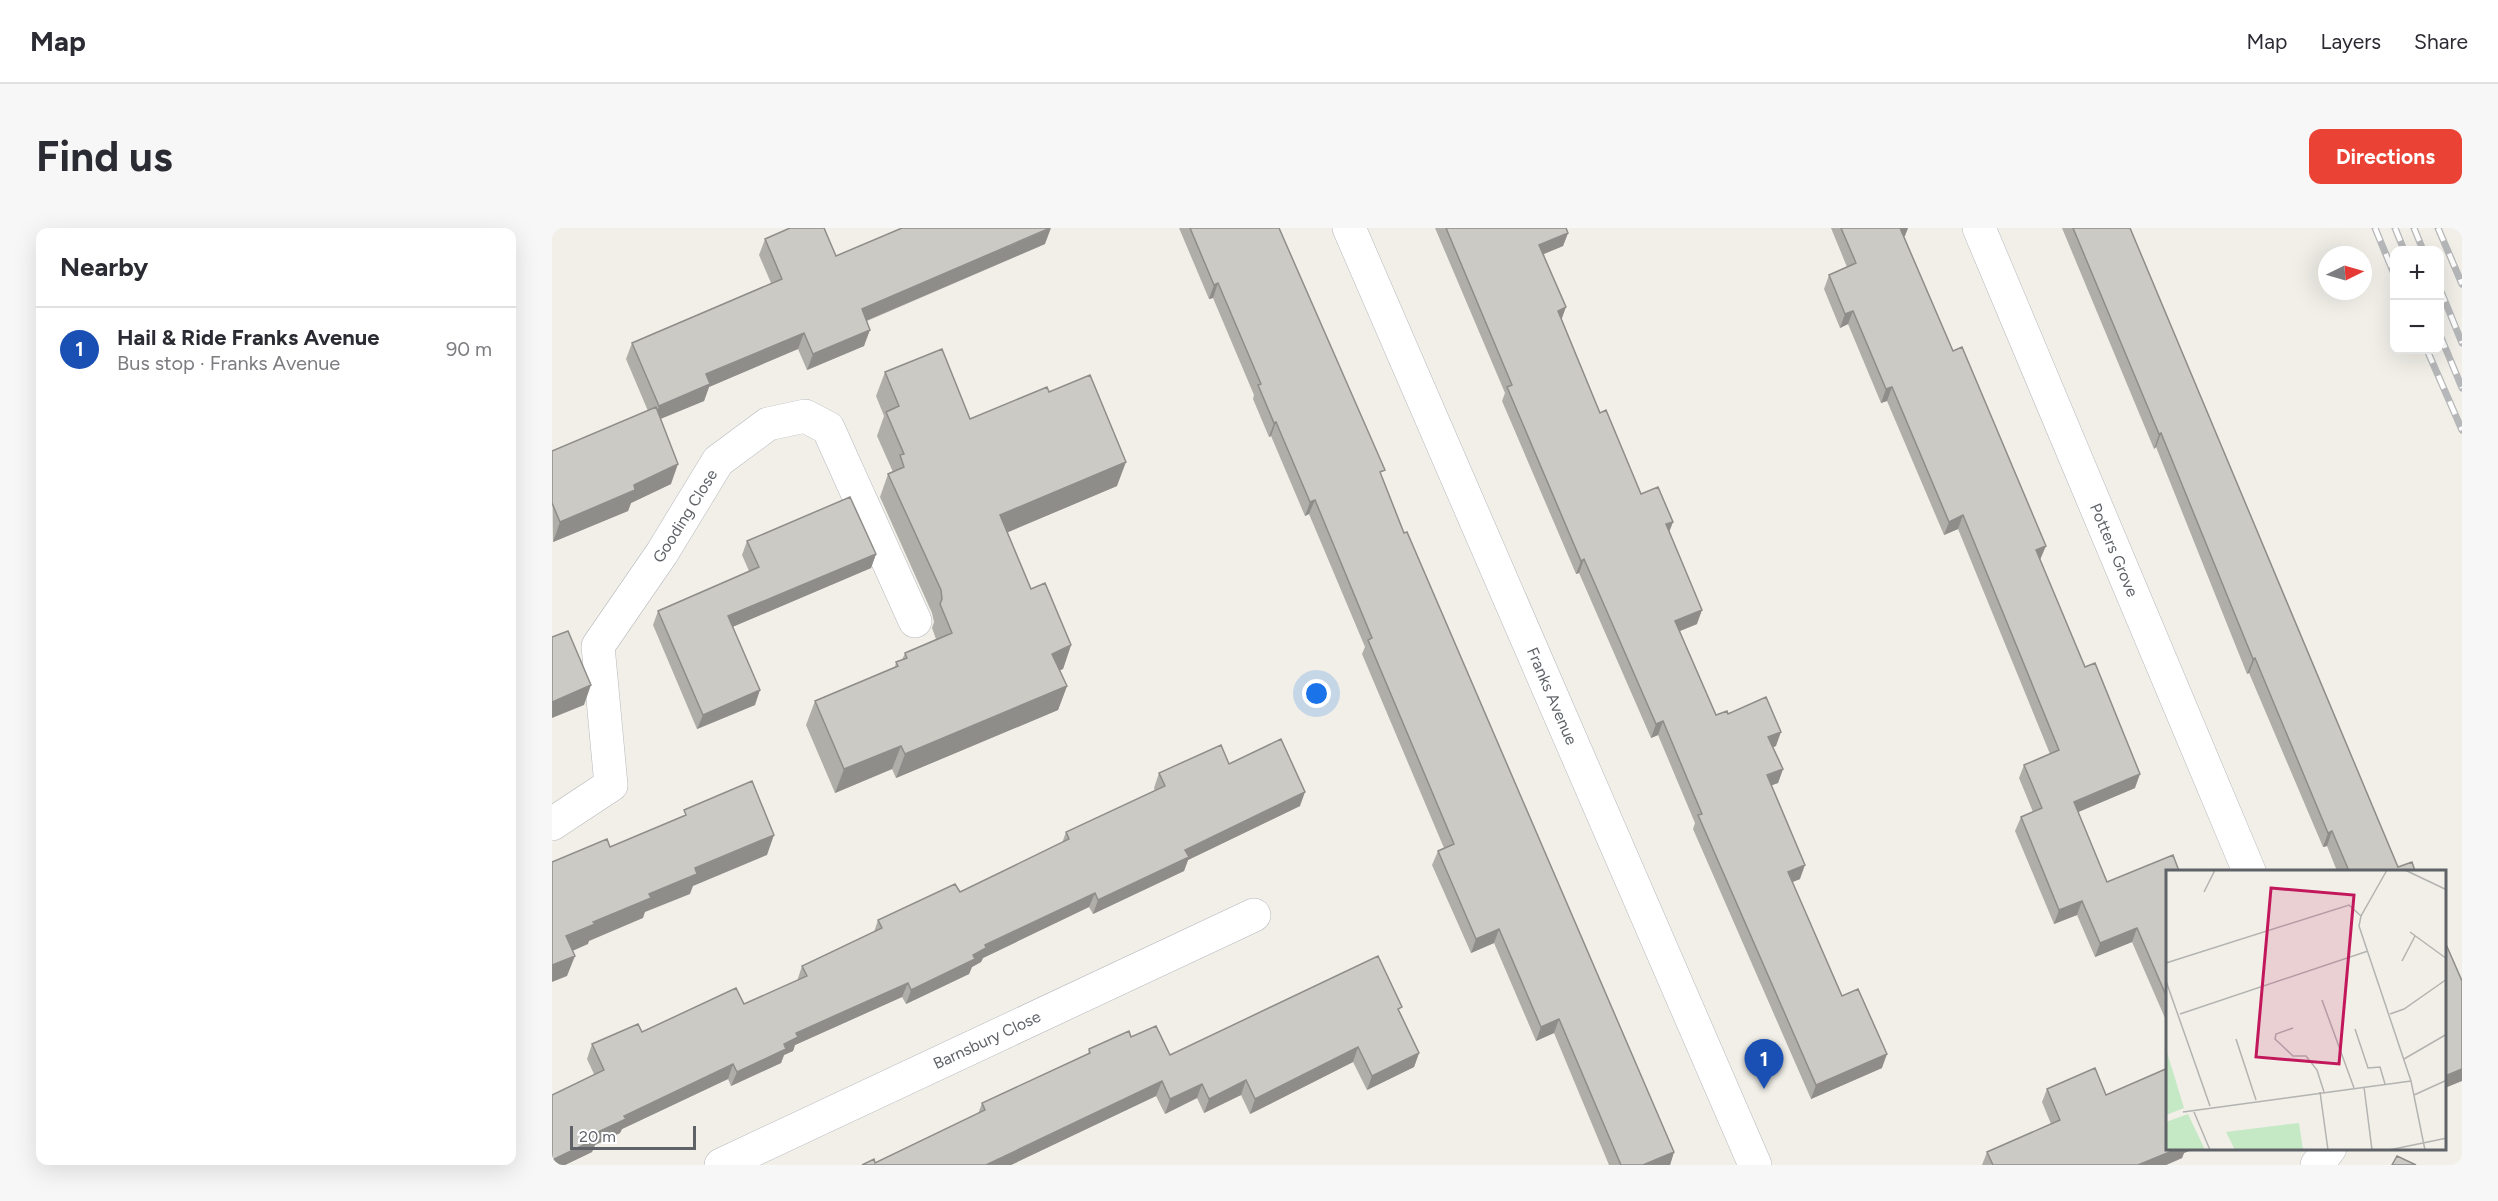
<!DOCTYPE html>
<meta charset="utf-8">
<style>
:root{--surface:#fff;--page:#f7f7f7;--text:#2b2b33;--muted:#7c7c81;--line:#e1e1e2;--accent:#ea4335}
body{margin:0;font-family:Figtree,sans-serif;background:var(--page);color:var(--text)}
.controls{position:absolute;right:18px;top:18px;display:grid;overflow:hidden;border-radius:12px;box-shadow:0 6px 24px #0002}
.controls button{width:54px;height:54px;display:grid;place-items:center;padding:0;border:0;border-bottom:2px solid var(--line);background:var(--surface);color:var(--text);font:30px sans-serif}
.compass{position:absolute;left:1766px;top:18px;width:54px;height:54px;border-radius:50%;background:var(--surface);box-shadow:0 6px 24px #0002;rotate:85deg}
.scale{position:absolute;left:18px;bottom:15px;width:126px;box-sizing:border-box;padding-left:6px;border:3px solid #5f6368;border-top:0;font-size:16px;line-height:21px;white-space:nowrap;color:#5f6368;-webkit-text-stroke:4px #fff;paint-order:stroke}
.you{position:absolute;left:765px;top:466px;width:21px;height:21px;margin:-15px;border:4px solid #fff;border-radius:50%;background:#1a73e8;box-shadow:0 0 0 9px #1a73e833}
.badge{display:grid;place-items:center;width:39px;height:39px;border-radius:50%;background:var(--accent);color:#fff;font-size:20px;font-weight:700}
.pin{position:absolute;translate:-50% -50px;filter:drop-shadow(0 2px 3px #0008)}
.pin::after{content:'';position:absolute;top:32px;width:21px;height:18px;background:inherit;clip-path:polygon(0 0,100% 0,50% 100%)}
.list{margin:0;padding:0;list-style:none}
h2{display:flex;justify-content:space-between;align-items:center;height:78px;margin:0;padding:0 24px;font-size:26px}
h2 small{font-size:20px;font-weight:400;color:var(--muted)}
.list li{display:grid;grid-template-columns:39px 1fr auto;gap:18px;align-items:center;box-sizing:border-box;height:84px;padding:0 24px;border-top:2px solid var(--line)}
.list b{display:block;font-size:22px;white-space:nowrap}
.list p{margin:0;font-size:20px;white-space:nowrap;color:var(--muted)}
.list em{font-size:20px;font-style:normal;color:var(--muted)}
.map{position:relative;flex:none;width:1910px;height:937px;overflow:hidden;border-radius:12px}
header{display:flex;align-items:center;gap:36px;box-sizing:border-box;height:84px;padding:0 30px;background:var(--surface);border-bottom:2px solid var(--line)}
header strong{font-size:28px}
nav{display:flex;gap:33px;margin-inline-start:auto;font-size:21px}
.intro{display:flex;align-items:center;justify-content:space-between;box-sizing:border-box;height:144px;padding:0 36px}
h1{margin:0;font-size:42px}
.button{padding:15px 27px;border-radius:12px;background:var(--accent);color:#fff;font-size:21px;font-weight:700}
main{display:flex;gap:36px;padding:0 36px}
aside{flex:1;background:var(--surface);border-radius:12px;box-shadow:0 6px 24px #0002}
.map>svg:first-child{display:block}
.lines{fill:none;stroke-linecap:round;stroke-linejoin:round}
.street-casing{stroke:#b5b8bc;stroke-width:34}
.street{stroke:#fff;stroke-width:33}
.rail-casing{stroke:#b6b7b8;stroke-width:7}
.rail{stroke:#fff;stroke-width:4.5;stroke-dasharray:14;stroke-linecap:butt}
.wall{fill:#afaea9}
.shaded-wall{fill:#8f8d8a}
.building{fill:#cccac5;stroke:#8f8d8a;stroke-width:1.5}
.labels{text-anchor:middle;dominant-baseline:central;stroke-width:4.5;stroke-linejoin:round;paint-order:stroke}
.street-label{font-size:16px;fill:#5f6368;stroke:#fff}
.inset-road{fill:none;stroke:#b3b3b1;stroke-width:1.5}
.view{fill:#c2185b;fill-opacity:0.15;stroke:#c2185b;stroke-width:3}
.inset-edge{fill:none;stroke:#5f6368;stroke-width:3}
</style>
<header>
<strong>Map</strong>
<nav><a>Map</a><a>Layers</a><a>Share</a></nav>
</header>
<div class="intro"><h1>Find us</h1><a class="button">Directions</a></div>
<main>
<aside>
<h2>Nearby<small></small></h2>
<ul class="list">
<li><span class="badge" style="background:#1a4fb4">1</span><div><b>Hail &amp; Ride Franks Avenue</b><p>Bus stop · Franks Avenue</p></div><em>90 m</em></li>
</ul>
</aside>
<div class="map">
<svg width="1910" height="937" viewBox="0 0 1910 937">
<rect width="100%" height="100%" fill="#f1efe8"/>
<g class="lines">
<g class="street-casing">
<path id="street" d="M797,0L1203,937
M1427,0L1697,643
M0,596L59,557L46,418L110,325L166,233L216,196L253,188L276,200L363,393
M169,937L702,687
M1765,937L1778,920"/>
</g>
<use href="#street" class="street"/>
<g class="rail-casing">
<path id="rail" d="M1823,0L1842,46
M1843,0L1852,22
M1862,0L1871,22
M1886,0L1910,56
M1888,61L1910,115
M1888,107L1910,160
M1875,122L1910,202"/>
</g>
<use href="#rail" class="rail"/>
</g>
<path class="wall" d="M627,0H727L852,305L1122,924L1118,937H1057L1002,805L984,813L942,715L919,725L880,637L886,623L892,620L810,426L813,419L757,286L753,288L719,208L717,209L701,171L702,167L661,70L657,71Z
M883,0H1014L1016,5L1011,18L992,26L1010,92L1048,185L1089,266L1121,294L1117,303L1145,396L1128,403L1164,487L1176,486L1224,518L1221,519L1231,541L1226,555L1219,557L1248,651L1240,654L1290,768L1330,840L1259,871L1141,601L1143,595L1106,507L1099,510L1027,345L1024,346L950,173L953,165Z
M1279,0H1356L1352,8L1488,332L1583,560L1526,584L1555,654L1616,643V797L1580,714L1543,729L1525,687L1502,696L1463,603L1469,589L1481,584L1467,550L1472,537L1498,526L1406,301L1392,307L1335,173L1329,175L1296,96L1288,100L1272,61L1277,47L1295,39Z
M1510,0H1578L1846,639L1863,643H1785L1775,618L1771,619L1697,445L1695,446L1604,219L1602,221Z
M213,11L284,28L493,16L315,93L312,118L255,142L246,121L157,159L152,173L108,191L119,256L79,275L76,283L1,314L0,223L96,183L74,131L80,115L219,55L207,27Z
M333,144L418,191L497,164L565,258L455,304L479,361L519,417L511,441L508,442L515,458L506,482L344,550L340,541L283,565L254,497L263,473L343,439L344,434L350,432L353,425L384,411L380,400L382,394L380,385L328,269L336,246L341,244L325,208L332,188L324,168Z
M195,313L324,326L319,340L180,399L203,477L145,501L101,397L106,383L197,343L190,327Z
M677,536L748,578L636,632L632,643L541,686L537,679L431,730L429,734L420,739L417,746L354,776L350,769L243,817L241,823L232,827L229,835L179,858L176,851L70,901L68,905L43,917L40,924L13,937H0L42,846L35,831L40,816L90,804L192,776L245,753L250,738L322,704L326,692L408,664L510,615L514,604L603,563L602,560L607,545Z
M848,784L867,825L862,839L815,862L801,834L698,886L689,867L652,885L645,870L613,886L604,868L459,937H310L323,935L426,886L430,875L536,826L537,821L579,809L618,827Z
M1495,861L1554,867L1616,921H1642L1632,925L1630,930L1614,937H1430L1435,924L1499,896L1490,874Z"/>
<path class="shaded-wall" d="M499,0L493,16L304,97L310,81Z
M1347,0H1356L1353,8L1343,12Z
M1016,5L1011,18L982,30L987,17Z
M666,55L661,70L657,71L662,57Z
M1014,79L1009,93L1006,83Z
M1301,83L1296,96L1288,100L1293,86Z
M318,102L312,118L255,142L261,126Z
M252,105L246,121L157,159L152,173L101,194L107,178L154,146Z
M1340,159L1335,173L1329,175L1334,161Z
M724,194L719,208L717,209L722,195Z
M1609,205L1604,219L1602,221L1607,206Z
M574,234L565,258L440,311L448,287Z
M126,236L119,256L79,275L76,283L1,314L8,294L82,257Z
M763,272L757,286L753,288L758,274Z
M1411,287L1406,301L1392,307L1397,294Z
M1121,294L1116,307L1114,296Z
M1494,318L1488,332L1484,322Z
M324,326L319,340L171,403L176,388Z
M1032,331L1027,345L1024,346L1029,333Z
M1150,382L1145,396L1118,407L1123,393Z
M519,417L511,441L492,449L500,426Z
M1703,430L1697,445L1695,446L1701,431Z
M39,457L32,477L0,490V474Z
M515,458L506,482L344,550L353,526Z
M208,462L203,477L145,501L151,487Z
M1111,493L1106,507L1099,510L1104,496Z
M1229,504L1224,518L1211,523L1216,509Z
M349,518L340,541L283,565L292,541Z
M1231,541L1226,555L1210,561L1215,547Z
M1588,546L1583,560L1517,588L1522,574Z
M753,564L748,578L636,632L632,643L541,686L546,672L633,622Z
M1780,603L1775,618L1771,619L1776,605Z
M222,607L215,627L141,658L138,666L93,684L91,690L37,713L36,716L7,729L14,708L97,666L143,640Z
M1253,637L1248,651L1231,658L1236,644Z
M543,665L537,679L431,730L429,734L420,739L417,746L354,776L359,762L421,727L433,717Z
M1530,673L1525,687L1502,696L1507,682Z
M1585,700L1580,714L1543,729L1548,715Z
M947,701L942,715L919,725L924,711Z
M23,728L15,748L0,754V737Z
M356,755L350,769L243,817L241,823L232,827L229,835L179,858L185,844L244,805Z
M1007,791L1002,805L984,813L989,799Z
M806,819L801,834L698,886L703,871Z
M867,825L862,839L815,862L820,848Z
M1335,826L1330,840L1259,871L1264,857Z
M181,836L176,851L70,901L68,905L43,917L40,924L13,937H0V932L72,888Z
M1910,841V853L1893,860V848Z
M694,852L689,867L652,885L657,871Z
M610,853L604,868L459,937H434Z
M650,856L645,870L613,886L618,871Z
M1625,921H1642L1632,925L1630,930L1614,937H1586Z
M1122,924L1118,937H1091Z"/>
<path class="building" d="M238,0H272L284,28L350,0H498L310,81L318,102L261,126L252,105L154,146L158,156L107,178L80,115L230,51L213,11Z
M638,0H727L833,242L828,244L852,305L855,304L1122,924L1091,937H1069L1007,791L989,799L947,701L924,711L886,623L902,616L816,412L820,410L763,272L758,274L724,194L722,195L706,157L709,156L666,55L662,57Z
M894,0H1014L1016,5L987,17L1014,79L1006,83L1048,185L1054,182L1089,266L1106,259L1121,294L1114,296L1150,382L1123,393L1164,487L1175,483L1176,486L1214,469L1229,504L1216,509L1231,541L1215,547L1253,637L1236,644L1290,768L1306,761L1335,826L1264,857L1146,587L1150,586L1111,493L1104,496L1032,331L1029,333L955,159L960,157Z
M1289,0H1348L1401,123L1410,119L1494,318L1484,322L1533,439L1543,435L1588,546L1522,574L1555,654L1621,627L1627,643H1616V772L1585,700L1548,715L1530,673L1507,682L1469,589L1490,580L1472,537L1507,522L1411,287L1397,294L1340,159L1334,161L1301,83L1293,86L1277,47L1304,35Z
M1521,0H1578L1846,639L1860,634L1863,643H1797L1780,603L1776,605L1703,430L1701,431L1609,205L1607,206Z
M390,121L418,191L495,159L497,164L538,147L574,234L448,287L479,361L493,355L519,417L500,426L515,458L353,526L349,518L292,541L263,473L346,438L344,434L355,430L353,425L400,405L388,376L390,371L389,362L336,246L352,239L348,227L352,226L334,184L347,178L333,144Z
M104,179L126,236L82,257L83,262L8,294L0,275V223Z
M298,269L324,326L176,388L208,462L151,487L106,383L207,339L195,313Z
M16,403L39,457L0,474V409Z
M729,511L753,564L633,622L637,629L546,672L543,665L433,717L434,720L421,727L423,731L359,762L356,755L244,805L246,809L232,816L234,821L185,844L181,836L72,888L74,891L44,905L46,910L0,932V867L52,842L40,816L86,796L90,804L184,760L192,776L255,748L250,738L330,700L326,692L403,656L408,664L517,611L514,604L613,558L607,545L669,517L677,536Z
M200,553L222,607L143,640L145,646L97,666L99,670L41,694L43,696L14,708L23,728L0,737V634L55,611L58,619L134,587L132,582Z
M1893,714L1910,753V841L1893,848Z
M826,728L850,779L846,781L867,825L820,848L806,819L703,871L694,852L657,871L650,856L618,871L610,853L434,937H310L322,931L323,935L433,882L430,875L538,825L537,821L577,803L579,809L604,798L618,827Z
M1543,840L1554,867L1616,840V921H1625L1586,937H1441L1435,924L1508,892L1495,861Z
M1845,928L1864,937H1840Z"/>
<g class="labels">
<g class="street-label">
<text transform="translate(133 288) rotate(-58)">Gooding Close</text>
<text transform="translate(1562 322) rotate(67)">Potters Grove</text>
<text transform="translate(1000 468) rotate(67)">Franks Avenue</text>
<text transform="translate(435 812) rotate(-25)">Barnsbury Close</text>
</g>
</g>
<g transform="translate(1614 642)">
<rect width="280" height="280" fill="#f1efe8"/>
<path d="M0,179L18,238L0,245ZM22,244L39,280H0V252ZM133,253L137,280H69L60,262Z" fill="#c5e8c5"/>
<path class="inset-road" d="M221,0L195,46L193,56L245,211L259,280M239,0L281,20M38,22L49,0M244,62L281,89M236,91L249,66M0,93L183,35L195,46M0,111L44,236M156,130L188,218M14,144L202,81M224,144L238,139L281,109M127,158L110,164L109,169L127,186H140L151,200L158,222M189,159L202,198L214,197L219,214M70,169L90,230M238,189L281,164M198,217L206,280M154,222L162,280M248,225L281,210M17,242L245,211M28,242L44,280M223,280L281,268"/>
<path class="view" d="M105,18L188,25L173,194L90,187Z"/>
<rect width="280" height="280" class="inset-edge"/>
</g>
</svg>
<div class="controls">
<button>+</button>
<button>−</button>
</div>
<svg class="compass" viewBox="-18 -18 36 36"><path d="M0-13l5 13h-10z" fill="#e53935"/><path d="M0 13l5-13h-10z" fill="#7c7c81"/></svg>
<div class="scale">20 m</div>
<div class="you"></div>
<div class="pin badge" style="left:1212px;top:861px;background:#1a4fb4">1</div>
</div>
</main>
